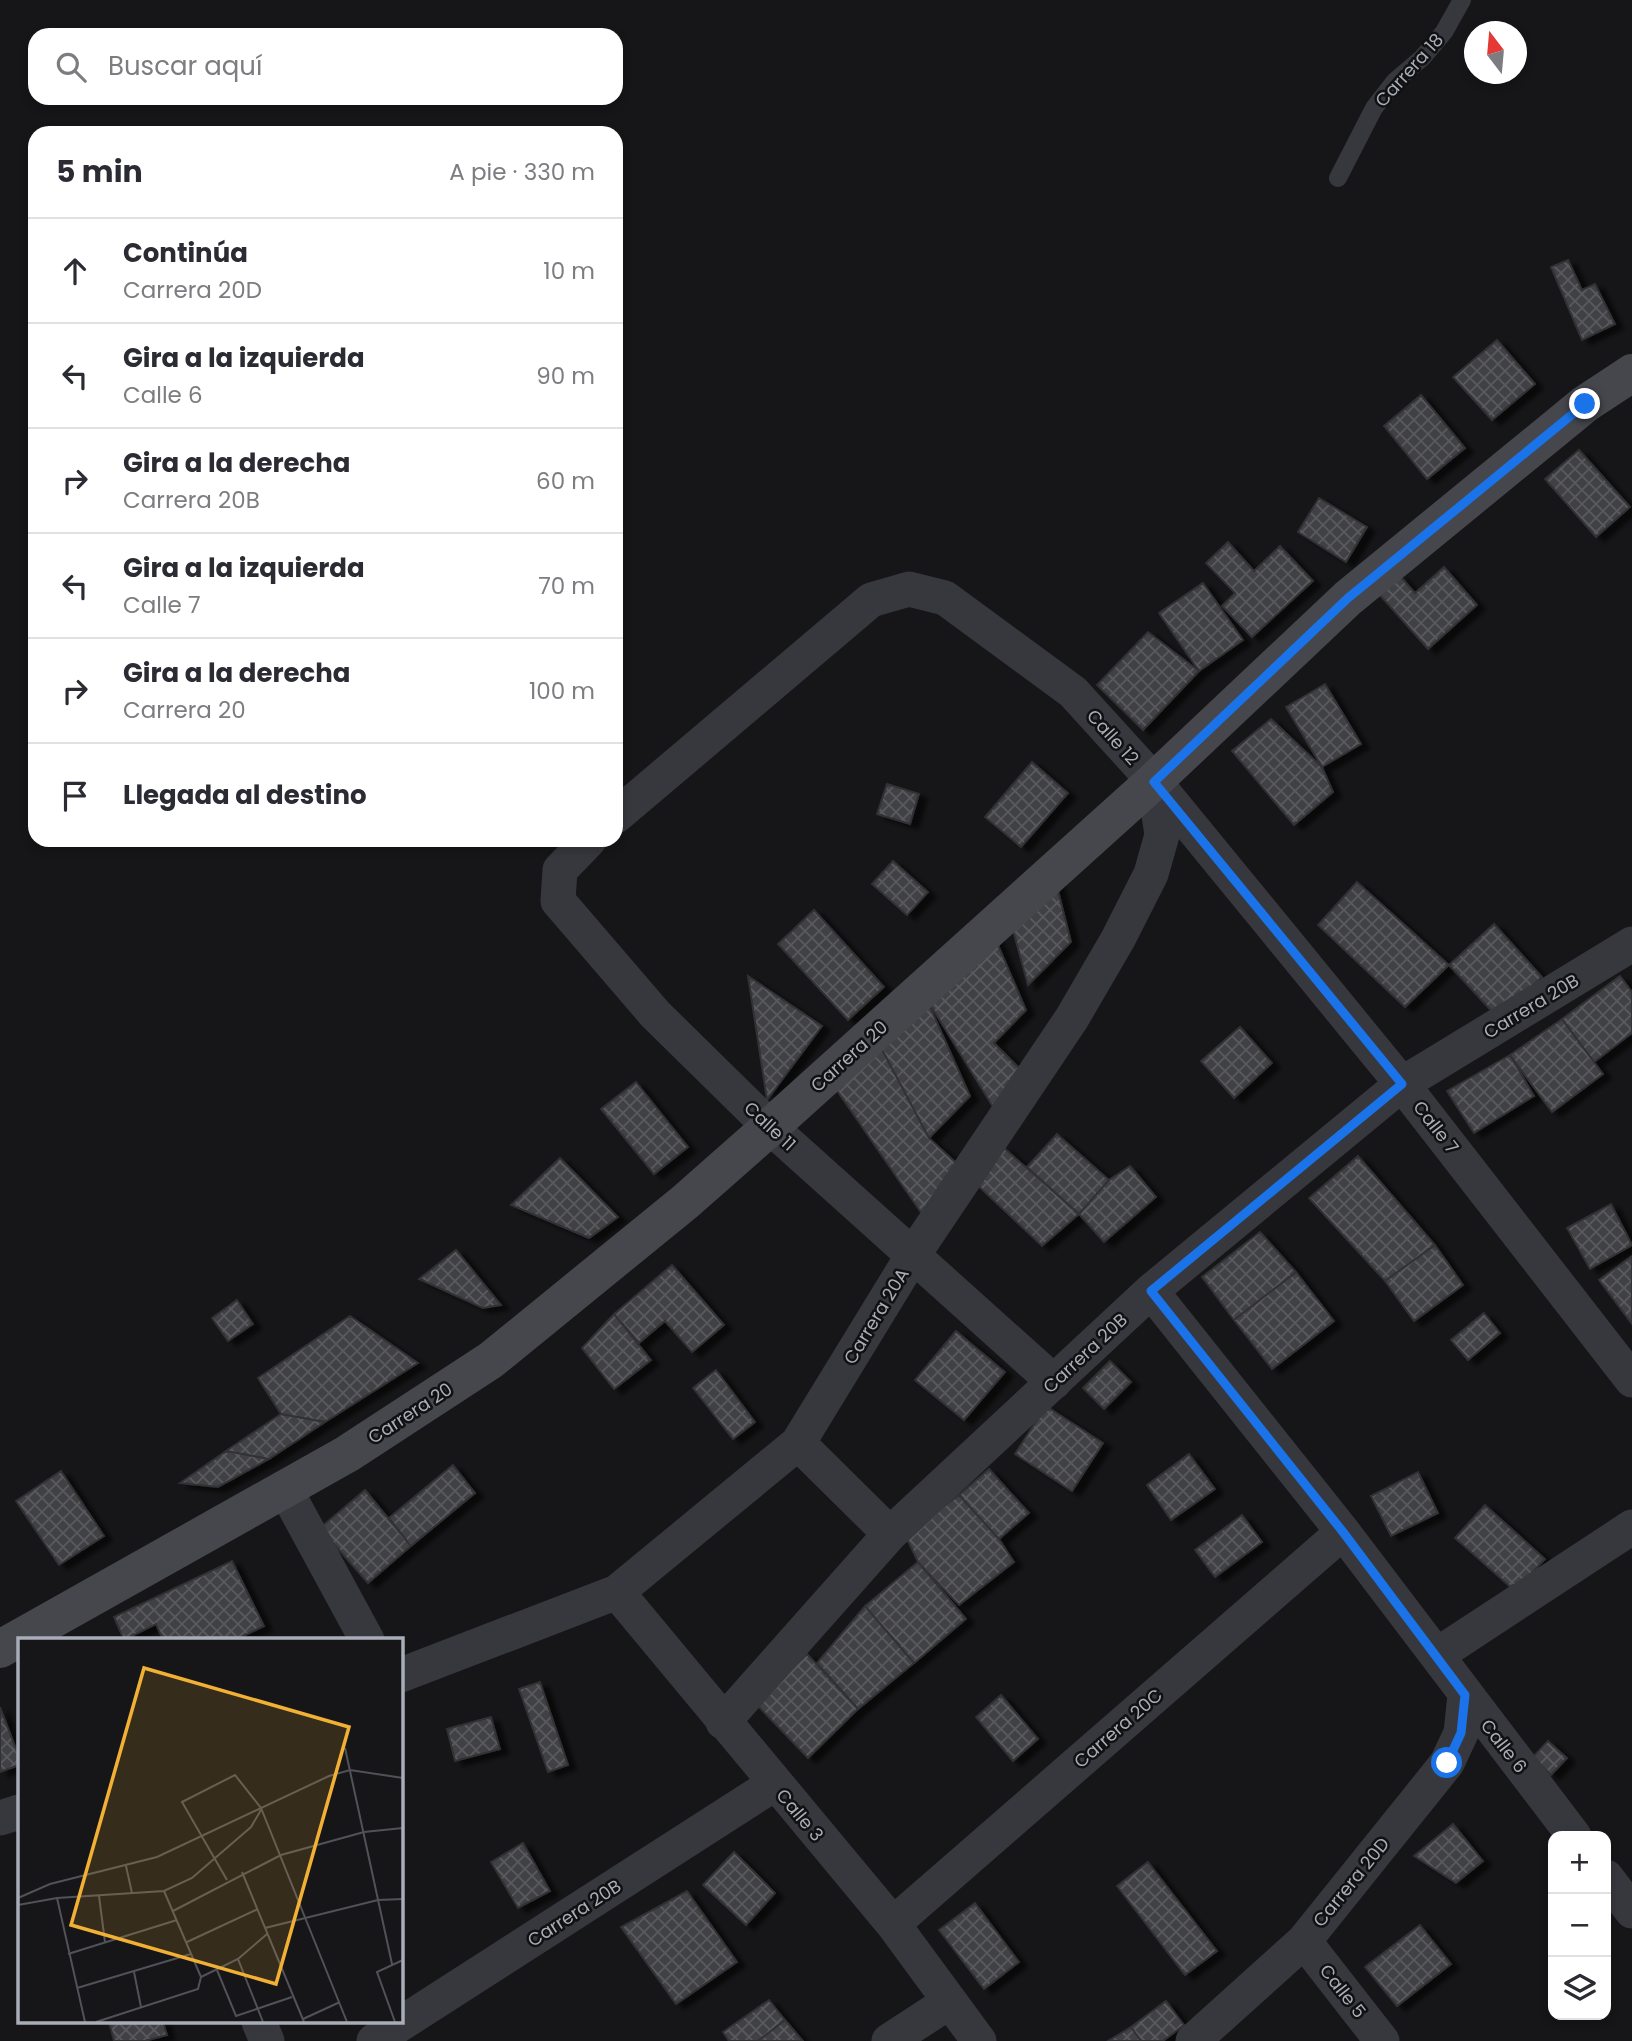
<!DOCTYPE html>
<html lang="es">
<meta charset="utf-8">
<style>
:root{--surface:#fff;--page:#f7f7f7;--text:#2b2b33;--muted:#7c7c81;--line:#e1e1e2}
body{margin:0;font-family:Poppins,sans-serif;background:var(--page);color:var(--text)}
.controls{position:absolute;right:21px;bottom:21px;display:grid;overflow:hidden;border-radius:14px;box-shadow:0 4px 10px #0003}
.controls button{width:63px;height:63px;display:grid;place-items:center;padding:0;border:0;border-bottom:2px solid var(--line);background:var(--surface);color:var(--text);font:35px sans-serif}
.compass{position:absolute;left:1464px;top:21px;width:63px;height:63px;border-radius:50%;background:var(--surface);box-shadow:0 4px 10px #0003;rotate:344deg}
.stop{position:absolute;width:21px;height:21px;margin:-16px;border:5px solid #1a73e8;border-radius:50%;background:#fff}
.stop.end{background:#1a73e8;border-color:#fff;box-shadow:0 2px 7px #0008}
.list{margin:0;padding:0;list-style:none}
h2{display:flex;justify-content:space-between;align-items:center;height:91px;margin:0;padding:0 28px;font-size:30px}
h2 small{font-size:23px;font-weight:400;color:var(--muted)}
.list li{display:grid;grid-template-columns:46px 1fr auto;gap:21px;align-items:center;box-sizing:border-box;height:105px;padding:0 28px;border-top:2px solid var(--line)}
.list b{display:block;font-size:26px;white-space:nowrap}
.list p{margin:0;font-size:23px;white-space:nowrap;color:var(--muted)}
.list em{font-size:23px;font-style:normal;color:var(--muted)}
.icon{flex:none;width:38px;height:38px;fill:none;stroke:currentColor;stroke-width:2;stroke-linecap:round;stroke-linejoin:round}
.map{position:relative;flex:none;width:1632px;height:2041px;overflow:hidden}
.search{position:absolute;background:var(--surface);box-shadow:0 4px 10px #0003;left:28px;top:28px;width:595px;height:77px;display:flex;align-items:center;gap:18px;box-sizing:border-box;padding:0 24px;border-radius:21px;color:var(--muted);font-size:26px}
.panel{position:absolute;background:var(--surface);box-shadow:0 4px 10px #0003;left:28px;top:126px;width:595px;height:721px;border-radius:21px}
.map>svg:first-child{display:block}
.building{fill:url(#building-cross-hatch);stroke:#303034;stroke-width:2;filter:url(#shadow)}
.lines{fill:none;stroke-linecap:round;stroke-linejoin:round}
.lane{stroke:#37383d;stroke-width:18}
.street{stroke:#37383d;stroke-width:35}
.secondary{stroke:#45474d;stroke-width:38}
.route{stroke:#1a73e8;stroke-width:9}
.labels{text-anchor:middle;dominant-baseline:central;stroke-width:5;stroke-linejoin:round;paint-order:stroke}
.street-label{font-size:18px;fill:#a8adb8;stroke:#111113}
.inset-road{fill:none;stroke:#505258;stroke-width:2}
.view{fill:#f2b134;fill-opacity:0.15;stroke:#f2b134;stroke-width:3.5}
.inset-edge{fill:none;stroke:#a8adb8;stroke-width:3.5}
</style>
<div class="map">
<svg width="1632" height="2041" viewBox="0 0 1632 2041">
<defs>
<pattern id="building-cross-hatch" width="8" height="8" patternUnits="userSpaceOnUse" patternTransform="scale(1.75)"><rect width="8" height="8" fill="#404145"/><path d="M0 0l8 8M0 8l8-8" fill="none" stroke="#595a5e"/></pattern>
<filter id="shadow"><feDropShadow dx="8" dy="4.5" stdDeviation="2" flood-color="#0009"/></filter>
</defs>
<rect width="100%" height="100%" fill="#161618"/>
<path class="building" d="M1568,260L1582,290L1595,284L1615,324L1582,340L1551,267Z
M1497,340L1535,384L1492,420L1453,377Z
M1421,395L1465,448L1427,479L1384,426Z
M1579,450L1630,507L1596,537L1545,479Z
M1319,498L1367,527L1346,562L1298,532Z
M1228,542L1254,571L1280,546L1313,581L1252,637L1222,606L1235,593L1206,563Z
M1444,567L1477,605L1428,649L1379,594L1400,576L1415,593Z
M1203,583L1243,640L1199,671L1159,613Z
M1148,632L1199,671L1143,730L1097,685Z
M1325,684L1361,744L1322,767L1286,707Z
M1271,719L1322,767L1333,792L1294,825L1232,751Z
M1032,762L1068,793L1021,847L985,817Z
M887,784L919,794L910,824L877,814Z
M893,861L928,892L907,915L872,884Z
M1055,879L1071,942L1028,985L1011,923Z
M1357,882L1449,965L1405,1007L1318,925Z
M814,910L884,987L848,1020L778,944Z
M1494,924L1542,977L1498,1018L1449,965Z
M992,931L1026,1010L994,1043L1025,1074L993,1107L926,998Z
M748,976L822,1026L767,1100Z
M1620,976L1632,992V1033L1594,1062L1562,1019Z
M926,998L970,1096L929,1138L879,1044Z
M1562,1019L1603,1074L1552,1112L1510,1055Z
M1240,1027L1272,1063L1234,1098L1201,1061Z
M879,1044L929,1138L964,1170L922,1214L836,1089Z
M1510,1055L1534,1096L1474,1133L1447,1091Z
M636,1082L688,1147L654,1174L601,1109Z
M1057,1134L1109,1180L1079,1214L1027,1167Z
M1004,1148L1079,1214L1042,1246L973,1181Z
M1358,1156L1435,1245L1385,1281L1309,1198Z
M560,1158L618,1217L589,1238L511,1205Z
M1130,1166L1156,1197L1104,1242L1079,1214L1109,1180Z
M1611,1204L1632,1245L1590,1269L1567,1228Z
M1260,1232L1296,1272L1234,1320L1202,1277Z
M1435,1245L1463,1285L1414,1321L1385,1281Z
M456,1250L501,1305L483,1308L419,1279Z
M1632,1256V1324L1599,1280Z
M672,1265L724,1325L692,1352L665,1321L639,1343L614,1314Z
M1296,1272L1334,1321L1272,1369L1234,1320Z
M237,1300L253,1324L228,1341L212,1318Z
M1484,1313L1500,1333L1468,1360L1451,1340Z
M614,1314L651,1360L614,1389L582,1348Z
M350,1316L418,1363L325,1422L281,1414L258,1378Z
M956,1331L1005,1372L964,1420L915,1380Z
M1110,1361L1131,1382L1104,1409L1083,1388Z
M716,1370L755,1422L733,1439L693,1388Z
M1046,1406L1103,1443L1072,1491L1015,1454Z
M281,1414L325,1422L269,1459L226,1451Z
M226,1451L269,1459L218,1487L180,1483Z
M1189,1454L1215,1489L1171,1520L1147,1485Z
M453,1465L475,1493L411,1546L389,1518Z
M989,1469L1029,1513L999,1539L959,1495Z
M61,1471L104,1536L59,1565L16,1501Z
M1418,1472L1438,1513L1391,1536L1371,1496Z
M365,1490L411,1546L368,1583L320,1528Z
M959,1495L999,1539L1014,1562L959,1605L918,1562L905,1535Z
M1485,1505L1545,1559L1515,1591L1455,1538Z
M1242,1515L1262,1542L1215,1577L1195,1550Z
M232,1561L264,1626L235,1640H163L156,1624L124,1640L114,1617Z
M918,1562L966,1619L914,1663L865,1606Z
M865,1606L914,1663L858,1709L817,1663Z
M807,1654L858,1709L808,1758L755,1703Z
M540,1682L568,1765L548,1772L519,1689Z
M1001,1695L1038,1739L1013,1761L976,1717Z
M0,1707L19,1757V1765L0,1772Z
M491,1717L500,1749L455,1761L447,1729Z
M1548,1741L1567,1758L1551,1775L1533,1757Z
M1453,1824L1483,1861L1456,1883L1414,1856Z
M523,1843L550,1891L518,1908L491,1862Z
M734,1852L775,1893L746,1925L703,1885Z
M1148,1862L1217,1951L1185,1975L1117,1886Z
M687,1891L737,1962L676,2004L621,1927Z
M975,1903L1019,1962L984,1989L939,1930Z
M1420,1925L1451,1964L1397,2006L1365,1967Z
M769,2000L785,2020L758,2041H729L723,2032Z
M1166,2001L1184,2025L1163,2041H1141L1131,2027Z
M785,2020L803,2041H758Z
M109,2022H163L167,2035L145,2041H114Z
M1131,2027L1141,2041H1108Z"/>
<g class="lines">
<path class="lane" d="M1338,178L1374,108L1395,81L1422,58L1444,32L1462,0"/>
<path class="street" d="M616,816L871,600L909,589L945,598L1073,692L1154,781L1402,1084L1632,1380
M589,840L560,870L558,901L655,1014L770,1127L1054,1382
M1151,1291L1343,1532L1574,1836
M798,1443L890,1534
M285,1489L367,1640
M617,1592L893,1924L979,2041
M1437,1655L1632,1527
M401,1675L617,1592L798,1443L913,1255L1072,1018L1118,939L1151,874L1162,835L1154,781
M723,1722L890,1534L1151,1291L1402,1084L1632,944
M0,1818L19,1812
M1606,1877L1632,1911
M893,1924L1343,1532
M1304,1941L1382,2041
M259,2022L267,2041
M374,2041L774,1784
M889,2041L949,2002
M1193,2041L1304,1941L1447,1763L1461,1733L1465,1695"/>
<path class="secondary" d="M0,1649L347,1454L491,1360L685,1202L770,1127L1154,781L1348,598L1585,404L1632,373"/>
</g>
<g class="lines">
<path class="route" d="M1447,1763L1461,1733L1465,1695L1343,1532L1151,1291L1402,1084L1154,782L1348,598L1585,404"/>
</g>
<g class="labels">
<g class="street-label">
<text transform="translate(1409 70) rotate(-48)">Carrera 18</text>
<text transform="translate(1113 737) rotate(48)">Calle 12</text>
<text transform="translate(1531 1006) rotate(-31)">Carrera 20B</text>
<text transform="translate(849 1056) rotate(-42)">Carrera 20</text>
<text transform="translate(770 1126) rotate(43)">Calle 11</text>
<text transform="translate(1436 1127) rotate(52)">Calle 7</text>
<text transform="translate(876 1316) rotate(-59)">Carrera 20A</text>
<text transform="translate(1085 1353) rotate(-43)">Carrera 20B</text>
<text transform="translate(410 1413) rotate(-33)">Carrera 20</text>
<text transform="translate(1118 1728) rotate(-41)">Carrera 20C</text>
<text transform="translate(1504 1746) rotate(52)">Calle 6</text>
<text transform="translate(800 1815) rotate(50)">Calle 3</text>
<text transform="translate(1351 1882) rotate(-51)">Carrera 20D</text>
<text transform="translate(574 1913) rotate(-33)">Carrera 20B</text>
<text transform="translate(1343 1991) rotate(52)">Calle 5</text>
</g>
</g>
<g transform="translate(18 1638)">
<rect width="385" height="385" fill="#161618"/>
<path class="inset-road" d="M327,110L374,326M108,228L114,255M224,234L286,384M209,242L164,164L217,137L243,170L329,384M146,253L183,339M81,258L87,304M0,260L32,246L139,219L311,138L332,132L385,140M39,260L67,384M0,267L39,260L146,253L174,240L233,189L243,172M155,273L263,217L346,194L385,190M247,290L360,262L385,261M169,304L240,271M50,316L159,282M220,321L245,384M199,332L218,378L274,359M116,334L123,369M59,350L173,316M285,381L322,364M78,384L180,351L183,339L220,321L249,296M377,384L359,334L385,322"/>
<path class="view" d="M126,30L331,89L258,346L53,287Z"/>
<rect width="385" height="385" class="inset-edge"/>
</g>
</svg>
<div class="controls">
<button>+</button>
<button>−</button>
<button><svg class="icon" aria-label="layers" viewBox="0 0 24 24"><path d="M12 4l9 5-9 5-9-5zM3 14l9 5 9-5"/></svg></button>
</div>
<svg class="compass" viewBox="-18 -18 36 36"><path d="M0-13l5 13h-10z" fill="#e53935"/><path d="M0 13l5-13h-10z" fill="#7c7c81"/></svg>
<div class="stop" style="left:1447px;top:1763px"></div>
<div class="stop end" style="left:1585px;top:404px"></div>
<div class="search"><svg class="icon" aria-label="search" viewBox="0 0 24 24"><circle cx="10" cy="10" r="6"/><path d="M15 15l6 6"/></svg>Buscar aquí</div>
<section class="panel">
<h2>5 min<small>A pie · 330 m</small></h2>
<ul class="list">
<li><svg class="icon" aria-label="ahead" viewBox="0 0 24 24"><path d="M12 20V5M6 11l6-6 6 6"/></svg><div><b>Continúa</b><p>Carrera 20D</p></div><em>10 m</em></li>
<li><svg class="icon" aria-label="left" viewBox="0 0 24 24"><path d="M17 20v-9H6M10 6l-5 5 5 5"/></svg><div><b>Gira a la izquierda</b><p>Calle 6</p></div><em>90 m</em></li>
<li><svg class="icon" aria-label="right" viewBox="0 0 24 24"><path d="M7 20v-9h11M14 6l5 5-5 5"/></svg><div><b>Gira a la derecha</b><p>Carrera 20B</p></div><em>60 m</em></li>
<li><svg class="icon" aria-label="left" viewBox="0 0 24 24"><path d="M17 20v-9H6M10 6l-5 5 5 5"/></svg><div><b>Gira a la izquierda</b><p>Calle 7</p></div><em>70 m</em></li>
<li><svg class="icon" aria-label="right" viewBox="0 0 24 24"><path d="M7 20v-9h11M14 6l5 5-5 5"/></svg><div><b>Gira a la derecha</b><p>Carrera 20</p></div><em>100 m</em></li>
<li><svg class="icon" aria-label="arrive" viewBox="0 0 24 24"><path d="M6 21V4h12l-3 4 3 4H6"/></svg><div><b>Llegada al destino</b></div></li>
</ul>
</section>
</div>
